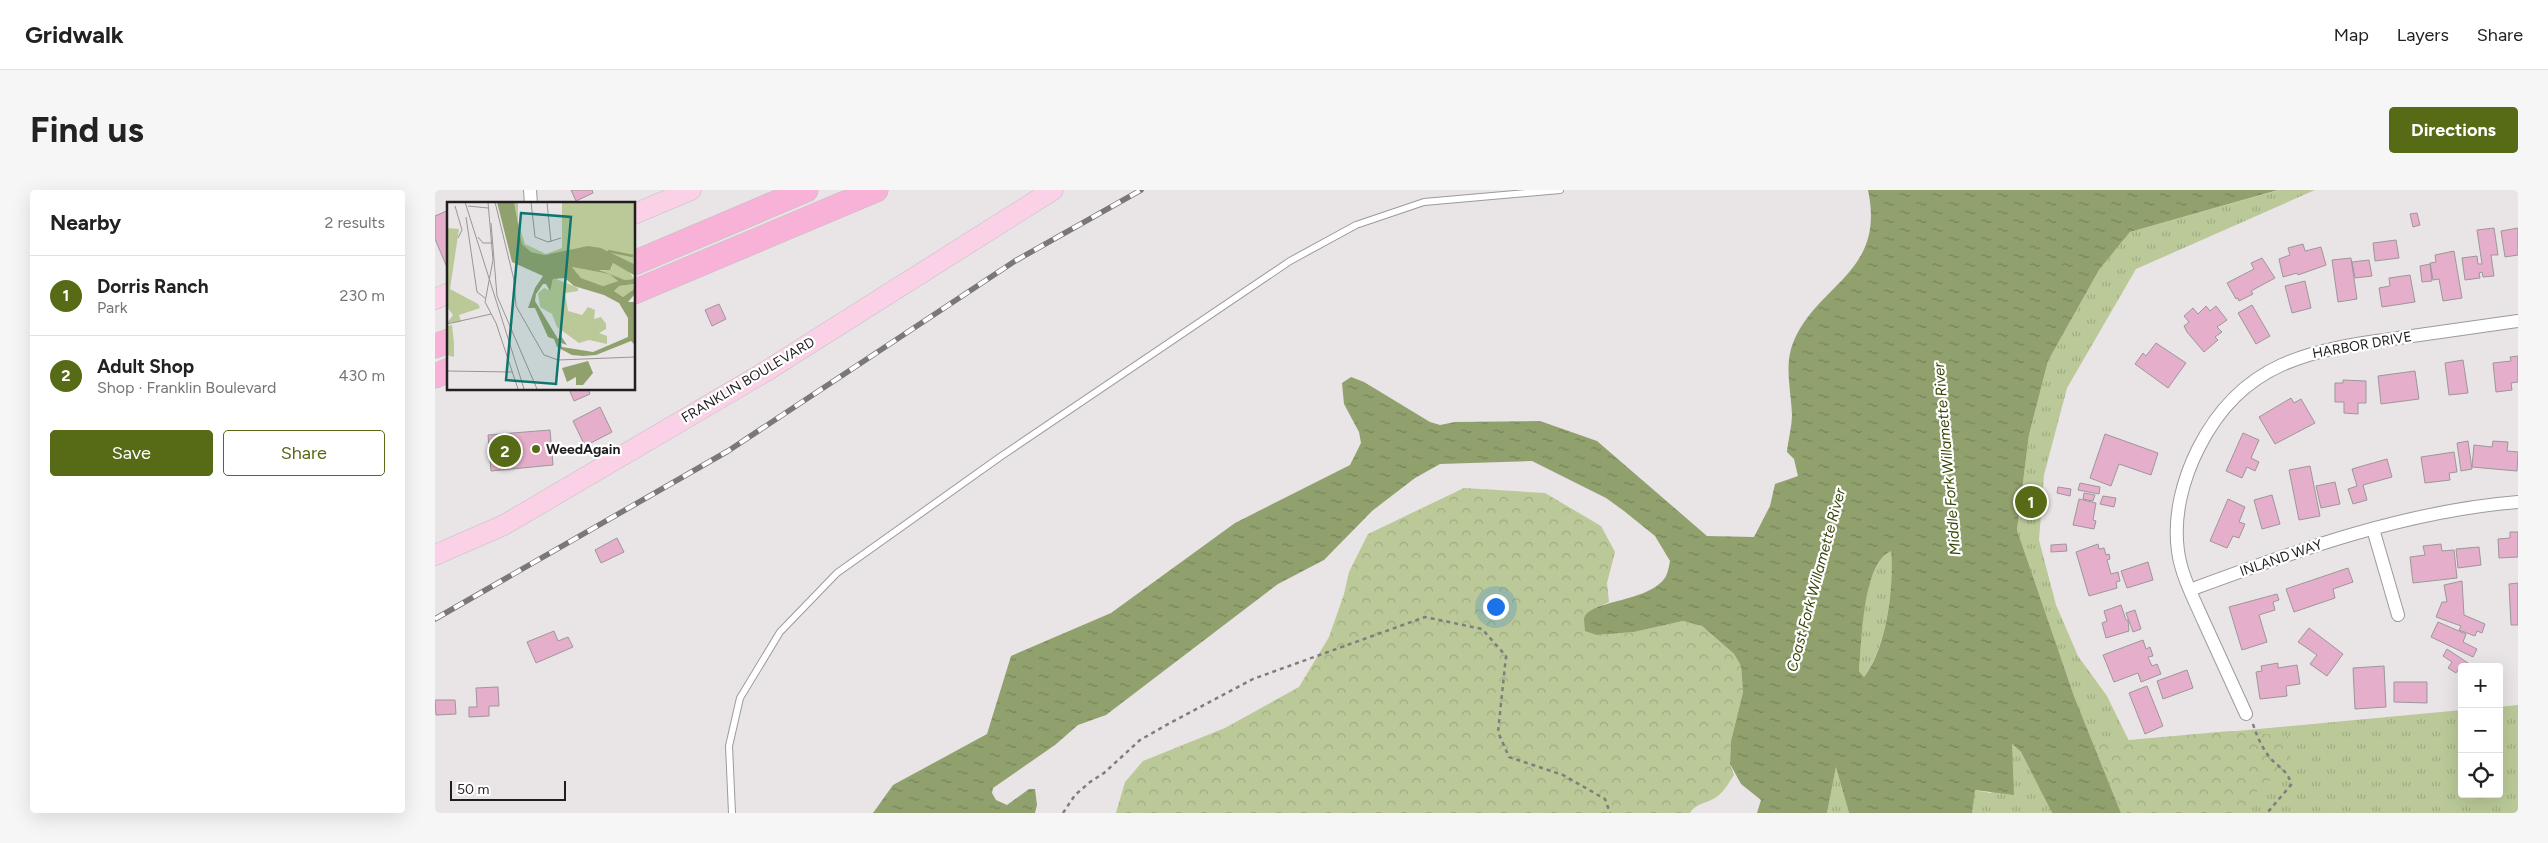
<!DOCTYPE html>
<meta charset="utf-8">
<style>
:root{--surface:#fff;--page:#f6f6f6;--text:#222;--muted:#767676;--line:#e0e0e0;--accent:#576a16}
body{margin:0;font-family:Figtree,sans-serif;background:var(--page);color:var(--text)}
.controls{position:absolute;right:15px;bottom:15px;display:grid;overflow:hidden;border-radius:5px;box-shadow:0 5px 20px #0002}
.controls button{width:45px;height:45px;display:grid;place-items:center;padding:0;border:0;border-bottom:1px solid var(--line);background:var(--surface);color:var(--text);font:25px sans-serif}
.scale{position:absolute;left:15px;bottom:12px;width:116px;box-sizing:border-box;padding-left:5px;border:2px solid #201e1f;border-top:0;font-size:14px;line-height:18px;white-space:nowrap;color:#201e1f;-webkit-text-stroke:4px #fff;paint-order:stroke}
.you{position:absolute;left:1060px;top:416px;width:18px;height:18px;margin:-12px;border:4px solid #fff;border-radius:50%;background:#1a73e8;box-shadow:0 0 0 8px #1a73e833}
.badge{display:grid;place-items:center;width:32px;height:32px;border-radius:50%;background:var(--accent);color:#fff;font-size:16px;font-weight:700}
.pin{position:absolute;translate:-50% -50%;border:2px solid #fff;box-shadow:0 1px 5px #0006}
.list{margin:0;padding:0;list-style:none}
h2{display:flex;justify-content:space-between;align-items:center;height:65px;margin:0;padding:0 20px;font-size:21px}
h2 small{font-size:16px;font-weight:400;color:var(--muted)}
.list li{display:grid;grid-template-columns:32px 1fr auto;gap:15px;align-items:center;box-sizing:border-box;height:80px;padding:0 20px;border-top:1px solid var(--line)}
.list b{display:block;font-size:19px;white-space:nowrap}
.list p{margin:0;font-size:16px;white-space:nowrap;color:var(--muted)}
.list em{font-size:16px;font-style:normal;color:var(--muted)}
.actions{display:flex;gap:10px;padding:15px 20px}
.actions a{flex:1;padding:11px 0;border:1px solid var(--accent);border-radius:5px;text-align:center;font-size:18px;color:var(--accent)}
.actions .main{background:var(--accent);color:#fff}
.icon{flex:none;width:28px;height:28px;fill:none;stroke:currentColor;stroke-width:2;stroke-linecap:round;stroke-linejoin:round}
.map{position:relative;flex:none;width:2083px;height:623px;overflow:hidden;border-radius:5px}
header{display:flex;align-items:center;gap:30px;box-sizing:border-box;height:70px;padding:0 25px;background:var(--surface);border-bottom:1px solid var(--line)}
header strong{font-size:24px}
nav{display:flex;gap:28px;margin-inline-start:auto;font-size:18px}
.intro{display:flex;align-items:center;justify-content:space-between;box-sizing:border-box;height:120px;padding:0 30px}
h1{margin:0;font-size:35px}
.button{padding:12px 22px;border-radius:5px;background:var(--accent);color:#fff;font-size:18px;font-weight:700}
main{display:flex;gap:30px;padding:0 30px}
aside{flex:1;background:var(--surface);border-radius:5px;box-shadow:0 5px 20px #0002}
.map>svg:first-child{display:block}
.grass{fill:url(#grass-tufts)}
.forest{fill:url(#forest-crowns)}
.water{fill:url(#water-ripples);fill-rule:evenodd}
.building{fill:#e5aeca;stroke:#9d979a}
.lines{fill:none;stroke-linecap:round;stroke-linejoin:round}
.service-casing{stroke:#9e999c;stroke-width:8}
.minor-casing{stroke:#9e999c;stroke-width:14}
.primary-casing{stroke:#c1c0c0;stroke-width:21}
.motorway-casing{stroke:#c1c0c0;stroke-width:25}
.path{stroke:#807d7e;stroke-width:2.5;stroke-dasharray:4 4;stroke-linecap:butt}
.service{stroke:#fff;stroke-width:6}
.minor{stroke:#fff;stroke-width:12}
.primary{stroke:#fbd1e7;stroke-width:20}
.motorway{stroke:#f8b2d7;stroke-width:24}
.rail-casing{stroke:#7b7779;stroke-width:5.5}
.rail{stroke:#fff;stroke-width:4;stroke-dasharray:11;stroke-linecap:butt}
.poi-dot{fill:#576a16;stroke:#fff;stroke-width:2}
.labels{text-anchor:middle;dominant-baseline:central;stroke-width:4.5;stroke-linejoin:round;paint-order:stroke}
.street-label{font-size:14px;fill:#201e1f;stroke:#fff}
.poi-label{font-size:14px;font-weight:bold;fill:#201e1f;stroke:#fff;text-anchor:start}
.water-label{font-size:15px;font-style:italic;fill:#394609;stroke:#fff}
.inset-river{fill:none;stroke:#91a16d;stroke-width:2.5}
.inset-road{fill:none;stroke:#999596;stroke-width:1}
.view{fill:#0f766e;fill-opacity:0.15;stroke:#0f766e;stroke-width:2.5}
.inset-edge{fill:none;stroke:#201e1f;stroke-width:2.5}
</style>
<header>
<strong>Gridwalk</strong>
<nav><a>Map</a><a>Layers</a><a>Share</a></nav>
</header>
<div class="intro"><h1>Find us</h1><a class="button">Directions</a></div>
<main>
<aside>
<h2>Nearby<small>2 results</small></h2>
<ul class="list">
<li><span class="badge">1</span><div><b>Dorris Ranch</b><p>Park</p></div><em>230 m</em></li>
<li><span class="badge">2</span><div><b>Adult Shop</b><p>Shop · Franklin Boulevard</p></div><em>430 m</em></li>
</ul>
<div class="actions"><a class="main">Save</a><a>Share</a></div>
</aside>
<div class="map">
<svg width="2083" height="623" viewBox="0 0 2083 623">
<defs>
<pattern id="grass-tufts" width="24" height="20" patternUnits="userSpaceOnUse" patternTransform="scale(1.25)"><rect width="24" height="20" fill="#bac997"/><path d="M3 7l-1-3M5 7V3M7 7l1-3M15 17l-1-3M17 17v-4M19 17l1-3" fill="none" stroke="#a0ac82"/></pattern>
<pattern id="forest-crowns" width="20" height="18" patternUnits="userSpaceOnUse" patternTransform="scale(1.25)"><rect width="20" height="18" fill="#bac997"/><path d="M2 6a3 3 0 1 1 6 0M12 15a3 3 0 1 1 6 0" fill="none" stroke="#a0ac82"/></pattern>
<pattern id="water-ripples" width="26" height="14" patternUnits="userSpaceOnUse" patternTransform="scale(1.25)"><rect width="26" height="14" fill="#91a16d"/><path d="M2 4q2-2 4 0t4 0M15 11q2-2 4 0t4 0" fill="none" stroke="#768359"/></pattern>
</defs>
<rect width="100%" height="100%" fill="#e9e4e6"/>
<path class="grass" d="M1844,0H1880L1701,79L1632,198L1609,285L1604,350L1621,415L1643,466L1672,506L1694,551L2027,520V604H2064V517L2083,515V623H1686L1639,506L1582,340L1594,245L1613,171L1664,80L1695,42Z
M1456,360C1459,398 1452,455 1429,487L1424,481C1427,448 1426,380 1456,360Z
M1577,554L1586,562L1617,623H1537L1539,600L1556,603Z
M1401,576L1414,623H1392Z"/>
<path class="forest" d="M1029,298L1110,303L1166,336L1180,362L1172,393L1174,412L1155,421L1162,445L1199,442L1248,431L1267,436L1299,464L1306,476L1308,502L1296,551L1295,574L1299,585C1293,594 1288,604 1278,609C1269,614 1260,614 1255,623H681L690,592L708,571L790,538L864,497L894,447L909,404L914,382L933,344Z
M1795,541L1853,546L1856,581L1829,593L1809,618L1811,623H1686L1660,553Z"/>
<path class="water" d="M1433,0H1843L1695,42L1664,80L1613,171L1594,245L1582,340L1639,506L1686,623H1617L1586,562L1577,554L1579,605L1540,600L1537,623H1414L1401,577L1392,623H1322L1326,610L1306,594L1295,574L1296,551L1308,502L1306,476L1299,464L1267,436L1248,431L1199,442L1162,445L1150,441C1150,438 1149,433 1149,429C1153,409 1216,413 1231,386C1233,382 1234,376 1235,371L1220,346L1189,321L1171,308L1097,271L1005,274L980,288L937,321L889,370L843,394L671,525L643,535L620,555L558,598L557,603L561,610L572,615L594,599H600L602,615L600,623H438L458,595L552,544L576,466L676,423L800,333L915,275L926,253L924,242L909,214L907,193L916,187L929,192L995,232L1005,235L1020,232L1105,231L1162,251L1272,346L1319,347L1335,316L1340,294L1363,286L1359,269L1352,262C1353,250 1357,237 1357,224C1356,200 1349,176 1358,153C1382,93 1451,84 1433,0ZM1456,361C1459,396 1452,458 1429,487L1424,481C1427,452 1427,374 1456,361Z"/>
<path class="building" d="M136,0H157L158,3L141,11Z
M14,20V82L0,49V26Z
M1982,23L1985,35L1978,37L1975,24Z
M2059,38L2063,65H2056L2059,86L2048,87L2047,82L2044,83L2045,88L2030,90L2027,68L2042,66L2043,74H2047L2042,40Z
M2083,38V65L2070,67L2066,41Z
M1961,50L1964,68L1940,71L1938,53Z
M1868,54L1870,61L1886,57L1891,75L1863,85L1862,83L1848,87L1844,69L1855,65L1853,58Z
M2019,61L2027,108L2008,111L2004,89L1998,90L1995,73L2001,72L2000,65Z
M1827,68L1840,88L1816,101L1818,104L1804,111L1803,108L1801,109L1792,93L1819,79L1816,73Z
M1916,68L1922,109L1903,112L1897,70Z
M1934,70L1937,86L1920,88L1917,72Z
M1995,74L1997,91L1987,92L1985,76Z
M1975,85L1980,112L1947,117L1944,98L1955,96L1954,88Z
M1870,91L1876,118L1857,123L1850,96Z
M284,114L291,129L277,136L270,120Z
M1817,115L1835,146L1821,154L1803,123Z
M1771,116L1775,121L1781,116L1792,130L1782,137L1787,142L1780,147L1783,150L1769,162L1752,142L1749,136L1754,132L1749,126L1758,118L1763,124Z
M1721,153L1751,173L1733,198L1700,174L1708,163L1711,166Z
M2083,166V192L2076,193L2077,200L2061,202L2058,173L2076,171L2075,167Z
M2028,170L2033,203L2014,205L2010,173Z
M1980,181L1984,209L1946,214L1943,186Z
M1908,190L1931,191V213H1923V224L1909,223V212H1900V193H1908Z
M134,199H153L155,204L139,211Z
M1856,208L1859,213L1866,209L1880,233L1840,254L1824,227Z
M165,217L177,242L150,256L138,231Z
M115,240L118,275L56,281L53,245Z
M1808,243L1824,250L1816,268L1824,272L1820,281L1812,277L1807,288L1791,281Z
M1670,244L1723,263L1716,285L1684,274L1676,296L1655,288Z
M2033,251L2037,279L2026,281L2022,253Z
M2058,251L2073,252L2072,261L2083,262L2082,281L2037,277L2039,255L2057,257Z
M2019,262L2022,282L2014,283L2015,290L1990,293L1986,267Z
M1952,269L1957,287L1928,295L1932,310L1918,314L1913,299L1922,296L1917,279Z
M1875,276L1885,326L1864,330L1854,280Z
M1900,292L1905,314L1886,318L1881,296Z
M1645,293L1665,297L1664,304L1643,300Z
M1623,297L1636,299L1635,306L1622,303Z
M1649,303L1660,305L1658,311L1648,309Z
M1837,305L1845,334L1827,339L1819,310Z
M1668,306L1681,308L1679,317L1665,314Z
M1644,309L1661,313L1658,330L1661,331L1659,339L1638,335Z
M1793,309L1810,317L1804,332L1810,334L1804,348L1798,346L1792,358L1775,351Z
M2075,342H2083V367L2064,368L2063,349L2075,348Z
M182,348L189,362L166,373L160,360Z
M1631,354L1632,361L1616,362V355Z
M1663,354L1664,359L1669,358L1671,365L1674,364L1675,369L1672,370L1676,384L1683,382L1685,391L1681,392L1682,398L1654,406L1641,362Z
M2006,354L2007,361L2019,360L2022,388L1978,393L1975,367L1990,365L1988,356Z
M2044,357L2046,375L2023,378L2021,359Z
M1713,372L1718,390L1692,398L1686,381Z
M1913,378L1918,392L1898,399L1900,408L1859,422L1851,399Z
M2027,391L2029,425L2050,434L2047,443L2042,441L2040,446L2024,440L2026,436L2001,427L2007,412H2012L2009,395Z
M2083,393V435H2076L2074,394Z
M1842,404L1844,410L1838,412L1840,420L1824,425L1832,452L1807,460L1794,417Z
M1686,415L1691,430H1693L1694,441L1671,448L1667,433L1672,431L1669,421Z
M1700,420L1706,439L1698,442L1691,423Z
M2003,432L2031,444L2028,452L2042,459L2038,467L1996,447Z
M1874,438L1908,464L1892,486L1875,474L1882,465L1863,452Z
M119,441L123,451L133,447L138,457L101,473L92,452Z
M1708,450L1711,459L1715,457L1718,466L1713,467L1717,476L1722,474L1726,484L1706,492L1703,483L1679,492L1668,465Z
M2012,459L2039,477H2027V480L2024,478L2021,483L2013,478L2017,472L2008,466Z
M1843,473V478L1862,475L1865,494L1851,496L1852,506L1825,509L1821,482L1827,481L1826,476Z
M1949,476L1951,517L1920,519L1918,478Z
M1752,480L1758,498L1728,509L1722,491Z
M1959,492H1992V513L1959,512Z
M1712,496L1728,536L1710,544L1694,503Z
M63,497L64,516H54V526L34,527V517H42L41,498Z
M0,510H20L21,524L1,525Z"/>
<g class="lines">
<g class="service-casing">
<path id="service" d="M297,623L294,556L305,508L345,442L402,383L565,267L855,71L921,35L989,12L1125,0"/>
</g>
<g class="minor-casing">
<path id="minor" d="M95,0L96,14
M1938,339L1963,425
M1755,400C1860,361 1970,321 2083,312
M1811,524C1797,493 1783,462 1769,432C1759,409 1746,385 1743,361C1738,326 1748,289 1763,259C1807,171 1875,160 1963,148C2003,142 2043,137 2083,131"/>
</g>
<g class="primary-casing">
<path id="primary" d="M199,24L256,0
M0,109L14,103
M0,365L69,335L328,183L618,0"/>
</g>
<g class="motorway-casing">
<path id="motorway" d="M199,73L371,0
M199,102L441,0
M0,156L14,151
M0,186L14,180"/>
</g>
<path class="path" d="M1818,534C1822,547 1828,560 1837,570C1846,579 1854,582 1856,595L1832,623
M628,623L640,605L655,592L669,583L705,550L735,533L818,489L990,427L1047,439L1071,466L1063,542L1074,567L1128,585L1170,609L1175,623"/>
<use href="#service" class="service"/>
<use href="#minor" class="minor"/>
<use href="#primary" class="primary"/>
<use href="#motorway" class="motorway"/>
<g class="rail-casing">
<path id="rail" d="M0,429L293,261L580,71L706,0"/>
</g>
<use href="#rail" class="rail"/>
</g>
<circle class="poi-dot" cx="101" cy="259" r="5"/>
<g class="labels">
<g class="street-label">
<text transform="translate(1927 155) rotate(-10)">HARBOR DRIVE</text>
<text transform="translate(313 190) rotate(-31)">FRANKLIN BOULEVARD</text>
<text transform="translate(1846 368) rotate(-19)">INLAND WAY</text>
</g>
<g class="poi-label">
<text x="111" y="259">WeedAgain</text>
</g>
<g class="water-label">
<text transform="translate(1512 269) rotate(-95)">Middle Fork Willamette River</text>
<text transform="translate(1381 390) rotate(-75)">Coast Fork Willamette River</text>
</g>
</g>
<g transform="translate(12 12)">
<rect width="188" height="188" fill="#e9e4e6"/>
<path d="M67,0H71V20L78,42L99,52L115,46V0H187V62L154,46L98,53L84,50L75,42ZM187,82V87L176,95L167,89L171,84Z" fill="#bac997"/>
<path d="M155,0H159L168,19L187,24V62L154,46L141,44L115,48L116,33L124,36L131,26L153,16L150,5ZM0,26L12,27L3,87L31,102L33,106L12,113L14,120L0,121L6,113L0,105ZM166,61L182,69L187,77L178,78L152,69L164,67ZM125,65L162,72L171,79L156,84L134,76ZM107,76L131,86V89L118,91L121,109L135,113L141,105L148,108L147,117L154,115L159,122V127L152,131L160,134V142L142,138L132,141L110,125L105,112L93,105L91,91L97,86L102,88ZM5,123L7,141V155L0,153V124Z" fill="#bac997"/>
<path d="M50,0H67L75,42L84,50L98,53L141,44L154,46L187,62V73L166,61L163,68H152L178,78L187,77V82L172,84L167,89L176,95L187,87V93L181,100H187V142L184,139L149,153L136,154L125,153L110,145L107,137L101,135L88,106H81L88,86L96,74L65,60ZM125,65L162,72L171,79L156,84L134,76ZM118,76L127,84L157,93L172,101L181,116V135L146,150L115,145L114,141L120,143L114,134L111,137L88,99L89,92L96,82H99L103,89L106,77ZM141,159L146,171L136,183H129V175L120,180L115,166Z" fill="#91a16d" fill-rule="evenodd"/>
<path class="inset-river" d="M161,49L186,54"/>
<path class="inset-road" d="M18,0L77,187M41,0L46,58L38,100L49,121L71,187M48,0L67,78L69,104L97,153L111,158L188,155M84,0L88,35L101,40L114,36M100,0L104,40M8,4L15,28L11,36M21,4L41,6M19,15L30,90L38,96M44,21L50,94L90,187M31,35L36,41H44M0,122L44,112M0,169L65,170"/>
<path class="view" d="M74,11L124,15L109,182L59,178Z"/>
<rect width="188" height="188" class="inset-edge"/>
</g>
</svg>
<div class="controls">
<button>+</button>
<button>−</button>
<button><svg class="icon" aria-label="locate" viewBox="0 0 24 24"><circle cx="12" cy="12" r="6"/><path d="M12 2v4M12 18v4M2 12h4M18 12h4"/></svg></button>
</div>
<div class="scale">50 m</div>
<div class="you"></div>
<div class="pin badge" style="left:1596px;top:312px">1</div>
<div class="pin badge" style="left:70px;top:261px">2</div>
</div>
</main>
